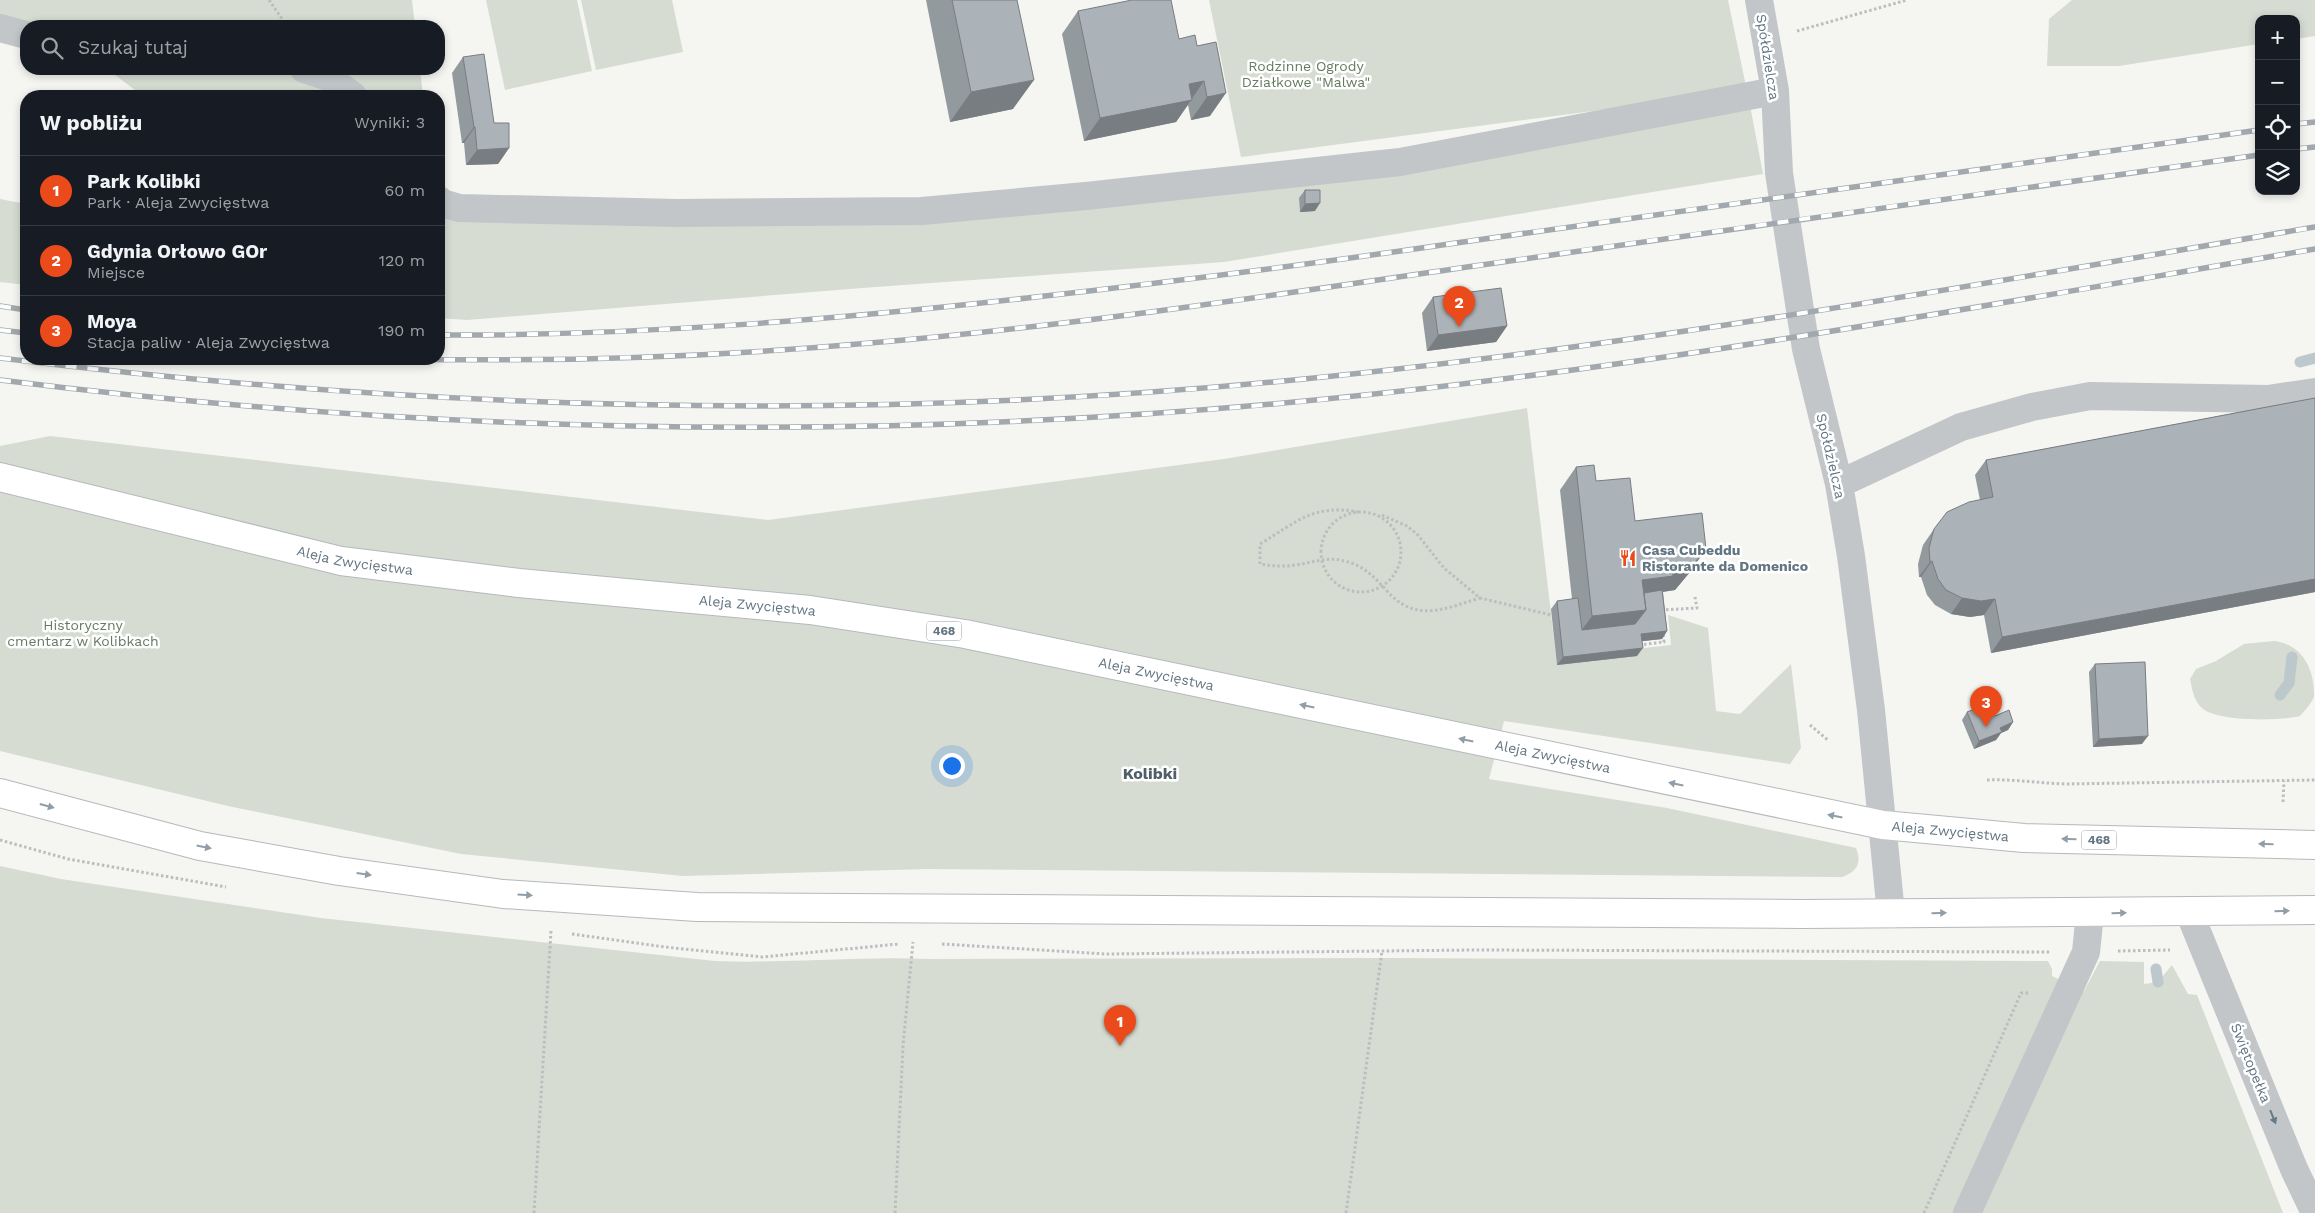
<!DOCTYPE html>
<html lang="pl">
<meta charset="utf-8">
<style>
:root{--surface:#171b24;--page:#242831;--text:#f1f3f6;--muted:#9ea1a6;--line:#363941;--accent:#eb4a1a}
body{margin:0;font-family:"Work Sans",sans-serif;background:var(--page);color:var(--text)}
.controls{position:absolute;right:15px;top:15px;display:grid;overflow:hidden;border-radius:10px;box-shadow:0 2px 8px #0003}
.controls button{width:45px;height:45px;display:grid;place-items:center;padding:0;border:0;border-bottom:1px solid var(--line);background:var(--surface);color:var(--text);font:25px sans-serif}
.you{position:absolute;left:951px;top:765px;width:18px;height:18px;margin:-12px;border:4px solid #fff;border-radius:50%;background:#1a73e8;box-shadow:0 0 0 8px #1a73e833}
.badge{display:grid;place-items:center;width:32px;height:32px;border-radius:50%;background:var(--accent);color:#fff;font-size:16px;font-weight:700}
.pin{position:absolute;translate:-50% -41px;filter:drop-shadow(0 1px 2px #0008)}
.pin::after{content:'';position:absolute;top:26px;width:18px;height:15px;background:inherit;clip-path:polygon(0 0,100% 0,50% 100%)}
.list{margin:0;padding:0;list-style:none}
h2{display:flex;justify-content:space-between;align-items:center;height:65px;margin:0;padding:0 20px;font-size:21px}
h2 small{font-size:16px;font-weight:400;color:var(--muted)}
.list li{display:grid;grid-template-columns:32px 1fr auto;gap:15px;align-items:center;box-sizing:border-box;height:70px;padding:0 20px;border-top:1px solid var(--line)}
.list b{display:block;font-size:19px;white-space:nowrap}
.list p{margin:0;font-size:16px;white-space:nowrap;color:var(--muted)}
.list em{font-size:16px;font-style:normal;color:var(--muted)}
.icon{flex:none;width:28px;height:28px;fill:none;stroke:currentColor;stroke-width:2;stroke-linecap:round;stroke-linejoin:round}
.map{position:relative;flex:none;width:2315px;height:1213px;overflow:hidden}
.search{position:absolute;background:var(--surface);box-shadow:0 2px 8px #0003;left:20px;top:20px;width:425px;height:55px;display:flex;align-items:center;gap:12px;box-sizing:border-box;padding:0 18px;border-radius:20px;color:var(--muted);font-size:19px}
.panel{position:absolute;background:var(--surface);box-shadow:0 2px 8px #0003;left:20px;top:90px;width:425px;height:275px;border-radius:20px}
.map>svg:first-child{display:block}
.green{fill:#d6dcd1}
.lines{fill:none;stroke-linecap:round;stroke-linejoin:round}
.stream{stroke:#bdc8cd;stroke-width:11}
.major-casing{stroke:#b5b9bd;stroke-width:30}
.path{stroke:#bbbec0;stroke-width:3;stroke-dasharray:2.5 2.5;stroke-linecap:butt}
.minor{stroke:#c2c6c9;stroke-width:28}
.major{stroke:#fff;stroke-width:28}
.rail-casing{stroke:#a2a9ae;stroke-width:5.5}
.rail{stroke:#fff;stroke-width:4;stroke-dasharray:11;stroke-linecap:butt}
.wall{fill:#939a9e}
.shaded-wall{fill:#787d81}
.building{fill:#abb3b8;stroke:#787d81}
.oneway{fill:#919ea8}
.oneway2{fill:#677986}
.labels{text-anchor:middle;dominant-baseline:central;stroke-width:5;stroke-linejoin:round;paint-order:stroke}
.shield{fill:#fff;stroke:#919ea8;stroke-width:1}
.shield-label{font-size:12px;font-weight:bold;fill:#627583}
.street-label{font-size:14px;fill:#627583;stroke:#fff}
.park-label{font-size:14px;fill:#667a61;stroke:#fff}
.poi-label{font-size:14px;font-weight:bold;fill:#627583;stroke:#fff;text-anchor:start}
.quarter-label{font-size:16px;font-weight:bold;fill:#505e68;stroke:#fff}
</style>
<div class="map">
<svg width="2315" height="1213" viewBox="0 0 2315 1213">
<rect width="100%" height="100%" fill="#f5f5f1"/>
<path class="green" d="M0,0H412L415,26H26L0,33Z
M486,0H577L592,71L505,90Z
M581,0H672L683,52L596,70Z
M1209,0H1728L1747,91L1241,157Z
M2072,0H2315V36L2296,39V19H2259V44L2119,66H2047L2049,19Z
M107,69H420L423,96H143Z
M1749,100L1763,174L1224,262L862,288L467,320L439,318V207L1041,210Z
M0,199L26,204V285L0,282Z
M1527,408L1557,665L1636,649L1671,645L1668,615L1708,628L1716,711L1740,714L1791,664L1801,748L1790,764L1504,721L1489,779L1667,808L1856,848C1862,863 1857,872 1842,877L927,869L683,876L461,854L228,806L0,751V446L50,436L768,520L1224,459Z
M2274,641C2302,644 2315,669 2314,697C2311,704 2305,710 2300,716C2280,721 2217,722 2202,708C2194,701 2192,689 2190,679L2196,669L2216,661L2244,644Z
M0,866L61,879L321,918L715,961C786,964 858,956 929,959L1386,958L2048,961L2052,969V976L2084,991L2100,961L2144,962V984L2158,982L2172,965L2188,994L2197,995L2283,1213H0Z"/>
<g class="lines">
<path class="stream" d="M2300,362L2315,358
M2280,695L2289,683L2292,657
M2156,969L2158,982"/>
<g class="major-casing">
<g id="major">
<path id="s1" d="M0,477L341,561L519,583L810,610L965,634L1883,825L2024,838L2315,845"/>
<path d="M0,793L200,846L339,871L503,894L697,907L1802,914L2315,910"/>
</g>
</g>
<path class="path" d="M269,0L287,26
M1797,31L1907,0
M1321 552a40 40 0 1 1 80 0a40 40 0 1 1-80 0Z
M1359,512C1313,504 1298,521 1260,544V564C1272,566 1283,567 1295,565C1312,563 1327,556 1344,561C1364,565 1374,577 1387,591C1416,624 1446,608 1480,598
M1382,515L1407,526L1417,534L1444,568L1480,598L1555,616
M1661,610L1697,608L1695,597
M1639,645L1664,642L1663,633
M1810,725L1829,741
M1987,780C2014,779 2038,783 2065,784L2315,780
M2283,802L2284,781
M0,840L68,859L226,887
M572,934L665,947L762,957L899,944
M942,944L1106,954L1474,950L2051,952
M2118,951L2170,950
M534,1213L551,931
M895,1213L903,1046L913,942
M1346,1213L1382,951
M1924,1213L2021,993H2030"/>
<path class="minor" d="M1759,0L1775,91L1779,173L1806,349L1839,484L1851,556L1871,710L1891,914
M0,28L26,35
M304,69L328,77L353,96
M439,200L442,203L459,208L677,213L922,211L1086,196L1400,162L1775,91
M1839,484L1961,427L2032,407L2090,396L2268,399L2315,392
M2189,912L2294,1169L2315,1213
M1967,1213L2086,952L2090,913"/>
<use href="#major" class="major"/>
<g class="rail-casing">
<path id="rail" d="M2296,124L2315,122
M2296,149L2315,147
M0,306L26,310
M0,330L26,333
M439,335C635,336 831,320 1027,298C1170,282 1313,264 1456,243C1724,205 1991,168 2259,130
M0,358C422,410 850,422 1273,382C1623,349 1969,286 2315,227
M400,359C557,362 714,357 870,343C1070,326 1269,296 1467,267C1731,229 1995,192 2259,155
M0,380C422,433 849,442 1273,404C1623,373 1969,308 2315,249"/>
</g>
<use href="#rail" class="rail"/>
</g>
<path class="wall" d="M926,0H1017L1013,109L950,122Z
M1078,11L1179,39L1197,46L1216,42L1210,116L1191,120L1188,105L1176,122L1084,141L1062,34Z
M463,57L494,123L509,148L498,164L466,165L464,143H462L452,73Z
M1305,190L1315,211L1300,212L1299,198Z
M1433,297L1507,326L1496,342L1427,351L1422,313Z
M2315,398V592L1991,653L1984,615L1970,617L1951,614L1935,605L1927,595L1921,577H1919L1918,564L1923,545L1934,529L1980,500L1975,475L1986,460Z
M1576,467L1690,572L1675,590L1663,592L1667,631L1662,639L1642,641L1637,656L1557,665L1551,609L1557,601L1572,599L1560,490Z
M2095,664L2142,744L2093,747L2089,672Z
M1967,712L1995,716L2013,722L2008,730L2001,733L1996,740L1974,749L1962,720Z"/>
<path class="shaded-wall" d="M1034,80L1013,109L950,122L971,92Z
M1204,81L1176,122L1084,141L1100,118L1189,84Z
M1226,93L1210,116L1191,120L1207,97Z
M474,127H475L464,143H462Z
M509,148L498,164L466,165L477,150Z
M1320,203L1315,211L1300,212L1305,204Z
M1507,326L1496,342L1427,351L1438,335Z
M1706,549L1690,572L1675,590L1661,592L1632,602L1642,580L1672,569Z
M1932,561L1921,577H1919L1930,562Z
M2315,579V592L1991,653L2002,637Z
M1962,598L1995,599L1984,615L1970,617L1951,614Z
M1646,610L1630,632L1576,638L1592,616Z
M1667,631L1662,639L1635,642L1641,634Z
M1643,648L1637,656L1557,665L1563,657Z
M2013,722L2008,730L2001,733L1996,740L1974,749L1979,741L2000,728Z
M2148,736L2142,744L2093,747L2099,739Z"/>
<path class="building" d="M952,0H1017L1034,80L971,92Z
M1132,0H1171L1179,39L1195,35L1197,46L1216,42L1226,93L1207,97L1204,81L1189,84L1192,100L1100,118L1078,11Z
M484,54L494,123H509V148L477,150L475,127H474L463,57Z
M1305,190H1320V203L1305,204Z
M1501,288L1507,326L1438,335L1433,297Z
M2315,398V579L2002,637L1995,599L1981,601L1962,598L1946,590L1938,579L1932,561L1930,562L1929,548L1934,529L1947,512L1969,502L1993,497L1986,460Z
M1594,465L1596,481L1630,478L1635,521L1702,513L1706,549L1691,567L1672,569L1673,576L1642,580L1646,610L1592,616L1576,467Z
M1662,590L1667,631L1641,634L1643,648L1563,657L1557,601L1578,598L1582,630L1635,624L1646,610L1644,593Z
M2145,662L2148,736L2099,739L2095,664Z
M1990,703L1995,716L2009,710L2013,722L2000,728L2002,732L1979,741L1967,712Z"/>
<defs><path id="oneway-solid" d="M-6-.8H1V-3.2L6.5 0L1 3.2V.8H-6Z" transform="scale(1.25)"/></defs>
<g class="oneway">
<use href="#oneway-solid" transform="translate(1307 706) rotate(-168)"/>
<use href="#oneway-solid" transform="translate(1466 740) rotate(-168)"/>
<use href="#oneway-solid" transform="translate(1676 784) rotate(-168)"/>
<use href="#oneway-solid" transform="translate(47 806) rotate(15)"/>
<use href="#oneway-solid" transform="translate(1835 816) rotate(-169)"/>
<use href="#oneway-solid" transform="translate(2069 839) rotate(-178)"/>
<use href="#oneway-solid" transform="translate(2266 844) rotate(-178)"/>
<use href="#oneway-solid" transform="translate(204 847) rotate(11)"/>
<use href="#oneway-solid" transform="translate(364 874) rotate(8)"/>
<use href="#oneway-solid" transform="translate(525 895) rotate(4)"/>
<use href="#oneway-solid" transform="translate(2282 911) rotate(-1)"/>
<use href="#oneway-solid" transform="translate(1939 913) rotate(-1)"/>
<use href="#oneway-solid" transform="translate(2119 913) rotate(-1)"/>
</g>
<use class="oneway2" href="#oneway-solid" transform="translate(2273 1117) rotate(68)"/>
<defs>
<g id="restaurant-bare" transform="scale(1.35)"><path d="M-5-6h1v4h1v-4h1v4h1v-4h1v5L-1.5 .5V6h-2V.5L-5-1ZM5-6V6H3V1.5H1.5Q1.5-4 5-6Z" fill="#eb4a1a" stroke="#fff" stroke-width="2.5" paint-order="stroke"/></g>
</defs>
<g fill-rule="evenodd">
<use href="#restaurant-bare" x="1628" y="558"/>
</g>
<g class="labels">
<g class="shield">
<rect x="926.5" y="621.5" width="35" height="19" rx="4"/>
<rect x="2081.5" y="830.5" width="35" height="19" rx="4"/>
</g>
<g class="shield-label">
<text x="944" y="631">468</text>
<text x="2099" y="840">468</text>
</g>
<g class="street-label">
<text transform="translate(1768 57) rotate(81)">Spółdzielcza</text>
<text transform="translate(1831 456) rotate(77)">Spółdzielcza</text>
<text stroke="none"><textPath href="#s1" startOffset="365">Aleja Zwycięstwa</textPath></text>
<text stroke="none"><textPath href="#s1" startOffset="770">Aleja Zwycięstwa</textPath></text>
<text stroke="none"><textPath href="#s1" startOffset="1175">Aleja Zwycięstwa</textPath></text>
<text stroke="none"><textPath href="#s1" startOffset="1580">Aleja Zwycięstwa</textPath></text>
<text stroke="none"><textPath href="#s1" startOffset="1985">Aleja Zwycięstwa</textPath></text>
<text transform="translate(2251 1063) rotate(68)">Świętopełka</text>
</g>
<g class="park-label">
<text x="1306" y="66">Rodzinne Ogrody<tspan x="1306" dy="16">Działkowe "Malwa"</tspan></text>
<text x="83" y="625">Historyczny<tspan x="83" dy="16">cmentarz w Kolibkach</tspan></text>
</g>
<g class="poi-label">
<text x="1642" y="550">Casa Cubeddu<tspan x="1642" dy="16">Ristorante da Domenico</tspan></text>
</g>
<g class="quarter-label">
<text x="1150" y="773">Kolibki</text>
</g>
</g>
</svg>
<div class="controls">
<button>+</button>
<button>−</button>
<button><svg class="icon" aria-label="locate" viewBox="0 0 24 24"><circle cx="12" cy="12" r="6"/><path d="M12 2v4M12 18v4M2 12h4M18 12h4"/></svg></button>
<button><svg class="icon" aria-label="layers" viewBox="0 0 24 24"><path d="M12 4l9 5-9 5-9-5zM3 14l9 5 9-5"/></svg></button>
</div>
<div class="you"></div>
<div class="pin badge" style="left:1120px;top:1046px">1</div>
<div class="pin badge" style="left:1459px;top:327px">2</div>
<div class="pin badge" style="left:1986px;top:727px">3</div>
<div class="search"><svg class="icon" aria-label="search" viewBox="0 0 24 24"><circle cx="10" cy="10" r="6"/><path d="M15 15l6 6"/></svg>Szukaj tutaj</div>
<section class="panel">
<h2>W pobliżu<small>Wyniki: 3</small></h2>
<ul class="list">
<li><span class="badge">1</span><div><b>Park Kolibki</b><p>Park · Aleja Zwycięstwa</p></div><em>60 m</em></li>
<li><span class="badge">2</span><div><b>Gdynia Orłowo GOr</b><p>Miejsce</p></div><em>120 m</em></li>
<li><span class="badge">3</span><div><b>Moya</b><p>Stacja paliw · Aleja Zwycięstwa</p></div><em>190 m</em></li>
</ul>
</section>
</div>
